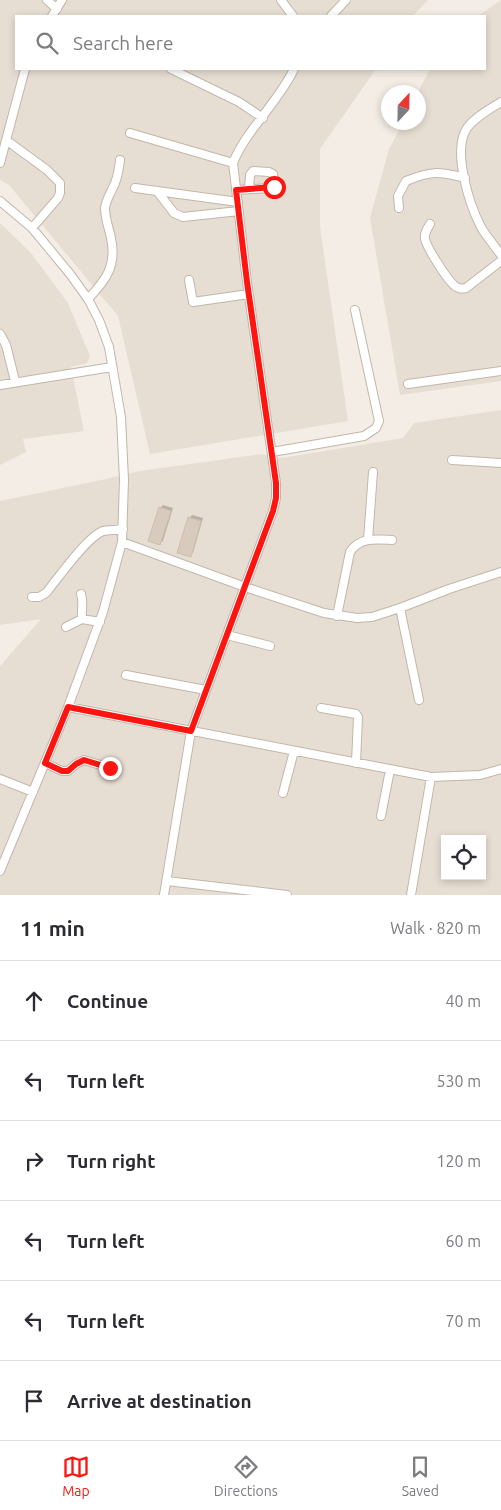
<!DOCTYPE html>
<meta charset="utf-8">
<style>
:root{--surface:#fff;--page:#f2f2f3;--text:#2b2b33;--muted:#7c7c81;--line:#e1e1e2;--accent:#ff1510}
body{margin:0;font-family:Ubuntu,sans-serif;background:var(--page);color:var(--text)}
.controls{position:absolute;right:15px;bottom:15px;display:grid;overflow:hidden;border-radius:0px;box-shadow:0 2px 8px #0003}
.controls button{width:45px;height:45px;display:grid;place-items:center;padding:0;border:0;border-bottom:1px solid var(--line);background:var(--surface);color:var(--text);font:25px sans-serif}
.compass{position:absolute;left:381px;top:85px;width:45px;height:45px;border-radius:50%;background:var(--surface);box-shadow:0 2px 8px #0003;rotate:22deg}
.stop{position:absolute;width:15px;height:15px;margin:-11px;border:4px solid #ff1510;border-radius:50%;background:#fff}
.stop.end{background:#ff1510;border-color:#fff;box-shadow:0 1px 5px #0008}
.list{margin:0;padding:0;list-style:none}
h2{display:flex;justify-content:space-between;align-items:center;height:65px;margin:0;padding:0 20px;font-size:21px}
h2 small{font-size:16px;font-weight:400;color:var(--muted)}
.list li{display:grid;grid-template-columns:32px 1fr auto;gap:15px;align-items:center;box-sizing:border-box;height:80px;padding:0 20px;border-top:1px solid var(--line)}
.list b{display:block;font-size:19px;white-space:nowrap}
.list em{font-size:16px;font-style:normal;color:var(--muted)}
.icon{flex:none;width:28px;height:28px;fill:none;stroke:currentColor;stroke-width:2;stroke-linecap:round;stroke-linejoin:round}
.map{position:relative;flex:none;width:501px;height:895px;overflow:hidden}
.search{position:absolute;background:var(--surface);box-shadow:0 2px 8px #0003;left:15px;right:15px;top:15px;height:55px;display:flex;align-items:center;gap:12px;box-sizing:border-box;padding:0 18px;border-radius:0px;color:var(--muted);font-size:19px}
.sheet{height:545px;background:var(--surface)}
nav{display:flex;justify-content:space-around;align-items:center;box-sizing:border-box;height:70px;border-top:1px solid var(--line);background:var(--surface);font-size:14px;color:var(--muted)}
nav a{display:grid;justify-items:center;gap:2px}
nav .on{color:var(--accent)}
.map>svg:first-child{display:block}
.residential{fill:#e7ded3;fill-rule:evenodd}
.shadow{fill:#0003}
.building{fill:#d8cabd;stroke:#d0bead}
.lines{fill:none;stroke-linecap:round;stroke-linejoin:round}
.minor-casing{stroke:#c2b6aa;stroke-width:10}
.minor{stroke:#fff;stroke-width:8}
.route{stroke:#ff1510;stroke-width:6}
</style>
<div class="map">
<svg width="501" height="895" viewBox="0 0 501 895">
<rect width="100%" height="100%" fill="#f3ede5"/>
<path class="residential" d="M0,0H428L413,16H16V69H376L320,149V227L348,421L150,454L118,316L9,185L0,180Z
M501,0V381L400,395L370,218L389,149L403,123L418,122V92L430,69H485V16H478Z
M0,223L31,253L68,303L90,356L87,363L71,367L84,431L23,439L26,452L0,465Z
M501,410V895H0V666L41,619L0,625V501L106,479L140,471L261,454L282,458L403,438L414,423ZM445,839H482V876H445Z"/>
<path class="shadow" d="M163,505L173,508L163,541L160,543V508Z
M192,515L203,518L193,553L190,555L189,518Z"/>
<path class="building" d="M159,507L171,511L160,545L148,541Z
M188,517L201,521L191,557L177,553Z"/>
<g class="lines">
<g class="minor-casing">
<path id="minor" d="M47,0L57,9
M281,0L293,16
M52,16L62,0
M331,16L346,0
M171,69L239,102L263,118
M501,102C490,109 475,117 467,128C452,150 469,204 481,227C486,236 494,245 501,255
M130,133L233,163
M6,140L47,170L60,183V193L58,198L32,228
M0,163L25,69
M135,188L238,202
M236,190L271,188L275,185L273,174L269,172L253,171L250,175L249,189
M157,191L174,213L183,217L239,211
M0,201L32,228L70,274L88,299L99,320L109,347L121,417L124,480L122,542L103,612L68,707L0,871
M399,208L398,196L406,181C431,171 438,171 465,178
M430,224C427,229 424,233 425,239C427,248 448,281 455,286C459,289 461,289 466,288L501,261
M189,280L193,302L249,294
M88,299C106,280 117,266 111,238C109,228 105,219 105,208C106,199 112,191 115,183C118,176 119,168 120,160
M0,334L6,345L15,381
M408,384L501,371
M0,385L112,367
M272,452L364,436L376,428L379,421L355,310
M452,460L501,463
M368,540L373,472
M122,542L245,587L324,613L357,618L372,617L400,608L449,589L501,572
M81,594C84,602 81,610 82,619
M32,597H39L46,593C58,578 87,537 103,531C109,530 116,530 123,529
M400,608L419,700
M337,616L350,552C360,537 375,539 392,540
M66,627L82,619L100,622
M227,635L270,646
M126,675L206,690
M68,707L431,777L480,775L501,769
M321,708L356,714L358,717L356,763
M45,763L62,771H68L76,764L84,760L110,768
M0,779L33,792
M283,793L294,751
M381,816L390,770
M167,881L287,895
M164,895L191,731L273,511L276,498V483L247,282L233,163C246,130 278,103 294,69
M411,895L431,777"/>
</g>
<use href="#minor" class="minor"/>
</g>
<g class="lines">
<path class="route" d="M110,768L84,760L76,764L68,771H62L45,763L68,707L191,731L273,511L276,498V483L247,282L236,190L274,187"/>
</g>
</svg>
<div class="controls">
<button><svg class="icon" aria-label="locate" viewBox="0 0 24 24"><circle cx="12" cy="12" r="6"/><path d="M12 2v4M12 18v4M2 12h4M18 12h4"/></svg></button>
</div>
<svg class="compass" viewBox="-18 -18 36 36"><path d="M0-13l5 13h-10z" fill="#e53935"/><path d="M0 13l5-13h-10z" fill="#7c7c81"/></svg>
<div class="stop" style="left:274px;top:187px"></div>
<div class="stop end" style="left:110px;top:768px"></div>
<div class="search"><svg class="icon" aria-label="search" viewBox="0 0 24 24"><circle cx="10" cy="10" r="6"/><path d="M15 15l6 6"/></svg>Search here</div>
</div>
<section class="sheet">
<h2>11 min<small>Walk · 820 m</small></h2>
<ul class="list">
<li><svg class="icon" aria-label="ahead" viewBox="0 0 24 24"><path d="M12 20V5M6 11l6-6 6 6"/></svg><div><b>Continue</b></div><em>40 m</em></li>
<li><svg class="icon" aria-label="left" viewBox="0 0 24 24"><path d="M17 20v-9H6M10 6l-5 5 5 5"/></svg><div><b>Turn left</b></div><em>530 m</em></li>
<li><svg class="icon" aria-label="right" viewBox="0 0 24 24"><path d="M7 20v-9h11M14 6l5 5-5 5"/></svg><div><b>Turn right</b></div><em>120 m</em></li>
<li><svg class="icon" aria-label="left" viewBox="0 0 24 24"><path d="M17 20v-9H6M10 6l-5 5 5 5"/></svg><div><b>Turn left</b></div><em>60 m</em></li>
<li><svg class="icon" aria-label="left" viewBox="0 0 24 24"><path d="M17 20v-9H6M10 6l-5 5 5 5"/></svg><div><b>Turn left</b></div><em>70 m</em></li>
<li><svg class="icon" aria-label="arrive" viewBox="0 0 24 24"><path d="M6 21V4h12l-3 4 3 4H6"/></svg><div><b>Arrive at destination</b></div></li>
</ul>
</section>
<nav>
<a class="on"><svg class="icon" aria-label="map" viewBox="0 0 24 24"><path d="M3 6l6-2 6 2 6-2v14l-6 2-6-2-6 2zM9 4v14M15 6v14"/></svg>Map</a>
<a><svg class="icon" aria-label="directions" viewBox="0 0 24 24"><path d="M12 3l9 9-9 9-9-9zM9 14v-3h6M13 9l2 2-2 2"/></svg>Directions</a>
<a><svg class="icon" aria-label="saved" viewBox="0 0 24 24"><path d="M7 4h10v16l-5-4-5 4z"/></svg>Saved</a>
</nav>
